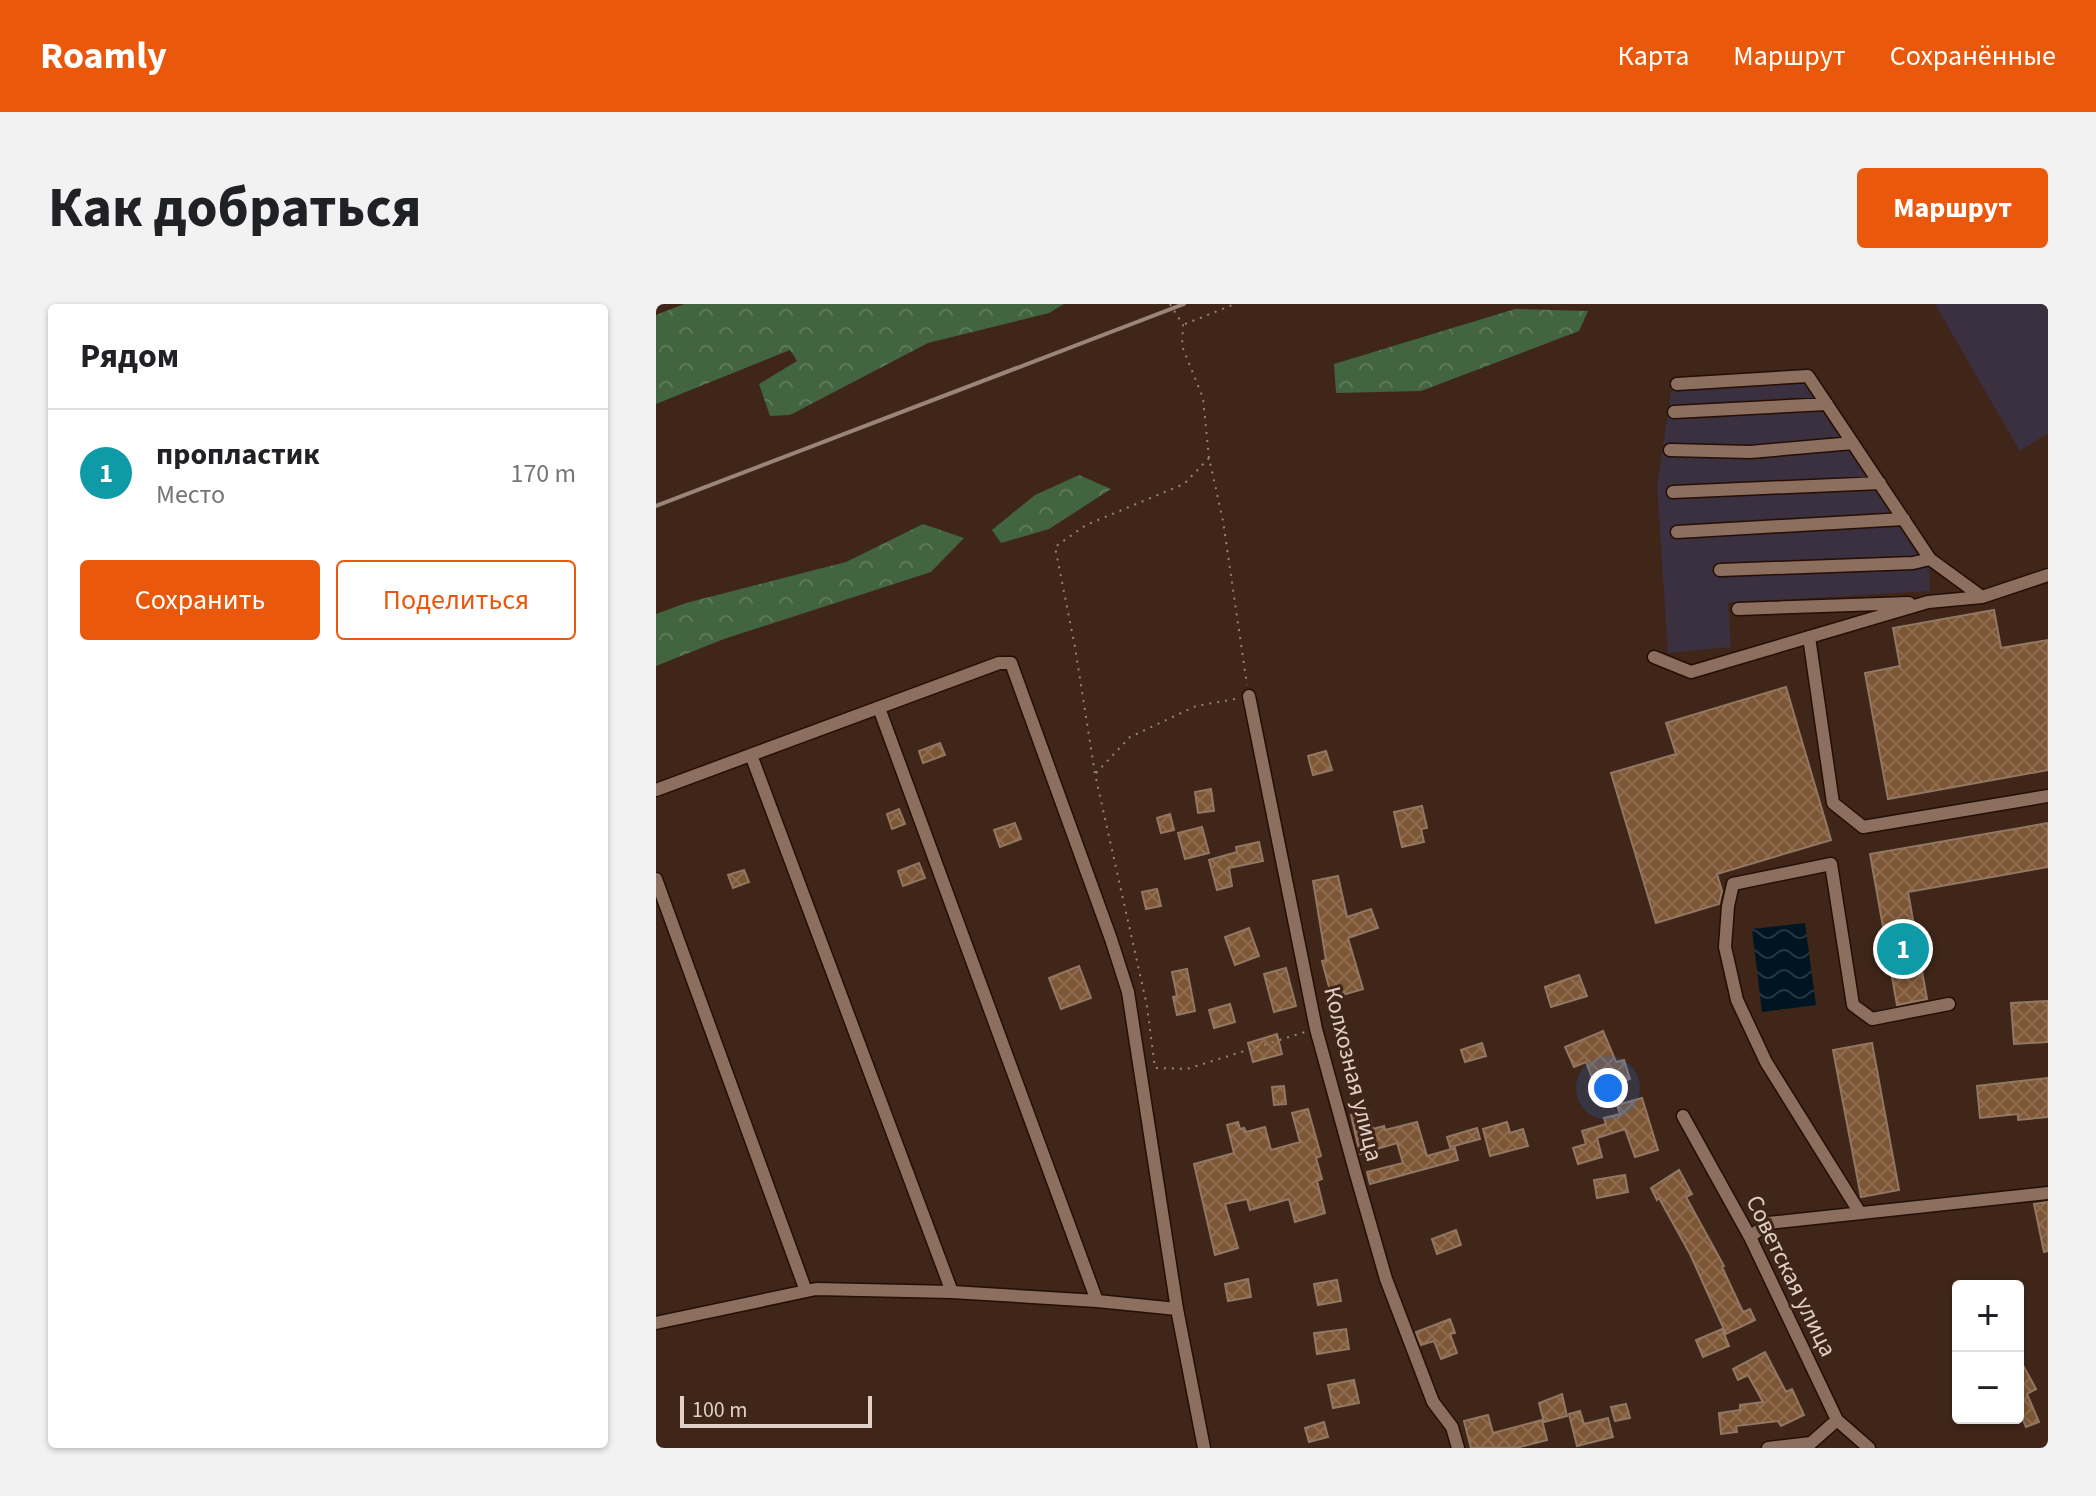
<!DOCTYPE html>
<html lang="ru">
<meta charset="utf-8">
<style>
:root{--surface:#fff;--page:#f2f2f2;--text:#202124;--muted:#757577;--line:#e0e0e0;--accent:#ea580c}
body{margin:0;font-family:"Source Sans 3",sans-serif;background:var(--page);color:var(--text)}
.controls{position:absolute;right:24px;bottom:24px;display:grid;overflow:hidden;border-radius:8px;box-shadow:0 2px 6px #0004}
.controls button{width:72px;height:72px;display:grid;place-items:center;padding:0;border:0;border-bottom:2px solid var(--line);background:var(--surface);color:var(--text);font:40px sans-serif}
.scale{position:absolute;left:24px;bottom:20px;width:192px;box-sizing:border-box;padding-left:8px;border:4px solid #e1d0c8;border-top:0;font-size:22px;line-height:28px;white-space:nowrap;color:#e1d0c8;-webkit-text-stroke:6px #3f2619;paint-order:stroke}
.you{position:absolute;left:952px;top:784px;width:28px;height:28px;margin:-20px;border:6px solid #fff;border-radius:50%;background:#1a73e8;box-shadow:0 0 0 12px #1a73e833}
.badge{display:grid;place-items:center;width:52px;height:52px;border-radius:50%;background:var(--accent);color:#fff;font-size:26px;font-weight:700}
.pin{position:absolute;translate:-50% -50%;border:4px solid #fff;box-shadow:0 2px 8px #0006}
.list{margin:0;padding:0;list-style:none}
h2{display:flex;justify-content:space-between;align-items:center;height:104px;margin:0;padding:0 32px;font-size:34px}
h2 small{font-size:26px;font-weight:400;color:var(--muted)}
.list li{display:grid;grid-template-columns:52px 1fr auto;gap:24px;align-items:center;box-sizing:border-box;height:128px;padding:0 32px;border-top:2px solid var(--line)}
.list b{display:block;font-size:30px;white-space:nowrap}
.list p{margin:0;font-size:26px;white-space:nowrap;color:var(--muted)}
.list em{font-size:26px;font-style:normal;color:var(--muted)}
.actions{display:flex;gap:16px;padding:24px 32px}
.actions a{flex:1;padding:18px 0;border:2px solid var(--accent);border-radius:8px;text-align:center;font-size:28px;color:var(--accent)}
.actions .main{background:var(--accent);color:#fff}
.map{position:relative;flex:none;width:1392px;height:1144px;overflow:hidden;border-radius:8px}
header{display:flex;align-items:center;gap:48px;box-sizing:border-box;height:112px;padding:0 40px;background:var(--accent);color:#fff}
header strong{font-size:38px}
nav{display:flex;gap:44px;margin-inline-start:auto;font-size:28px}
.intro{display:flex;align-items:center;justify-content:space-between;box-sizing:border-box;height:192px;padding:0 48px}
h1{margin:0;font-size:56px}
.button{padding:20px 36px;border-radius:8px;background:var(--accent);color:#fff;font-size:28px;font-weight:700}
main{display:flex;gap:48px;padding:0 48px}
aside{flex:1;background:var(--surface);border-radius:8px;box-shadow:0 2px 6px #0004}
.map>svg:first-child{display:block}
.industrial{fill:#3a3040}
.forest{fill:url(#forest-crowns)}
.water{fill:url(#water-waves)}
.building{fill:url(#building-cross-hatch);stroke:#927863;stroke-width:2}
.lines{fill:none;stroke-linecap:round;stroke-linejoin:round}
.minor-casing{stroke:#250e03;stroke-width:15}
.path{stroke:#988379;stroke-width:2;stroke-dasharray:2 6;stroke-linecap:butt}
.minor{stroke:#8d6f60;stroke-width:12}
.rail{stroke:#99857a;stroke-width:4}
.labels{text-anchor:middle;dominant-baseline:central;stroke-width:6;stroke-linejoin:round;paint-order:stroke}
.street-label{font-size:24px;fill:#e1d0c8;stroke:#3f2619}
</style>
<header>
<strong>Roamly</strong>
<nav><a>Карта</a><a>Маршрут</a><a>Сохранённые</a></nav>
</header>
<div class="intro"><h1>Как добраться</h1><a class="button">Маршрут</a></div>
<main>
<aside>
<h2>Рядом<small></small></h2>
<ul class="list">
<li><span class="badge" style="background:#0f9aa8">1</span><div><b>пропластик</b><p>Место</p></div><em>170 m</em></li>
</ul>
<div class="actions"><a class="main">Сохранить</a><a>Поделиться</a></div>
</aside>
<div class="map">
<svg width="1392" height="1144" viewBox="0 0 1392 1144">
<defs>
<pattern id="forest-crowns" width="20" height="18" patternUnits="userSpaceOnUse" patternTransform="scale(2)"><rect width="20" height="18" fill="#42643f"/><path d="M2 6a3 3 0 1 1 6 0M12 15a3 3 0 1 1 6 0" fill="none" stroke="#5d7959"/></pattern>
<pattern id="water-waves" width="16" height="10" patternUnits="userSpaceOnUse" patternTransform="scale(2)"><rect width="16" height="10" fill="#001522"/><path d="M0 5q4-4 8 0t8 0" fill="none" stroke="#253641"/></pattern>
<pattern id="building-cross-hatch" width="8" height="8" patternUnits="userSpaceOnUse" patternTransform="scale(2)"><rect width="8" height="8" fill="#7d5635"/><path d="M0 0l8 8M0 8l8-8" fill="none" stroke="#8f6d51"/></pattern>
</defs>
<rect width="100%" height="100%" fill="#3f2619"/>
<path class="industrial" d="M1279,0H1392V129L1364,147Z
M1156,68L1273,263L1274,287L1072,299L1075,343L1012,349L1001,181L1017,77Z"/>
<path class="forest" d="M28,0H408L393,9L272,39L134,111L114,112L103,80L141,57L134,46L0,100V11Z
M859,5L932,7L923,27L765,87L680,89L678,60Z
M423,171L455,185L393,225L345,239L336,226L379,191Z
M267,220L308,234L275,268L68,335L0,362V310L30,299L190,258Z"/>
<path class="water" d="M1149,619L1160,701L1106,708L1096,625Z"/>
<path class="building" d="M1338,306L1345,344L1392,336V466L1232,495L1209,369L1244,362L1237,324Z
M1130,383L1175,536L1061,570L1066,587L1063,600L1000,619L955,469L1020,450L1010,419Z
M284,439L289,451L267,459L263,447Z
M670,447L676,466L657,471L652,452Z
M555,485L558,507L542,509L539,488Z
M766,502L771,524L765,525L768,538L746,543L738,508Z
M243,505L249,520L236,525L231,510Z
M514,510L518,526L505,529L501,514Z
M359,519L365,535L344,543L338,526Z
M1392,519V563L1252,588L1271,695L1241,701L1214,550Z
M546,523L553,549L529,555L522,529Z
M603,538L607,557L573,564L576,582L561,586L553,556L581,548L580,543Z
M263,559L269,574L247,582L242,567Z
M88,566L93,578L77,584L72,571Z
M682,572L691,613L715,605L722,624L692,634L707,685L676,694L666,657L670,656L657,577Z
M501,585L505,602L490,605L486,588Z
M593,624L603,652L579,661L569,633Z
M423,662L435,694L405,705L393,674Z
M630,664L640,702L618,708L608,670Z
M531,665L539,707L521,711L517,693L521,692L516,668Z
M923,671L931,692L895,703L889,683Z
M1392,697V738L1358,740L1355,699Z
M574,700L579,718L558,724L553,706Z
M947,727L960,758L968,756L974,775L941,787L930,758L918,763L909,743Z
M621,730L626,750L597,758L592,739Z
M826,739L830,752L809,758L805,746Z
M1216,739L1243,886L1205,893L1177,746Z
M1392,774V813L1362,816V810L1324,814L1321,782Z
M628,782L630,800L618,801L616,783Z
M986,794L1002,846L979,853L969,825L941,834L946,853L922,860L917,844L930,840L926,827L950,820L948,814L964,810L961,801Z
M652,805L665,852L660,854L666,875L661,877L669,909L639,918L633,895L594,906L591,895L569,900L582,944L559,951L538,860L578,849L571,821L582,818L584,825L588,824L590,828L609,823L615,846L644,838L636,809Z
M712,806L717,825L728,822L729,826L761,818L771,852L799,844L802,856L714,880L711,868L747,859L741,839L704,850L695,811Z
M851,818L854,829L867,825L872,842L834,852L827,825Z
M821,824L824,835L794,843L791,833Z
M1023,866L1036,890L1030,893L1068,962L1066,963L1087,1008L1094,1005L1099,1016L1070,1030L1034,950L1003,894L1001,896L995,884Z
M969,871L972,888L941,894L938,876Z
M1392,898V947L1388,948L1378,900Z
M800,926L805,941L781,950L776,935Z
M592,975L595,993L572,997L569,980Z
M681,976L685,997L662,1001L658,980Z
M794,1015L799,1029L794,1030L801,1049L785,1055L778,1037L765,1041L760,1028Z
M690,1025L693,1045L661,1050L658,1029Z
M1066,1025L1073,1042L1047,1053L1040,1036Z
M1109,1048L1130,1088L1136,1085L1148,1111L1125,1122L1122,1117L1080,1122L1081,1128L1065,1130L1063,1109L1084,1106V1101L1107,1098L1092,1071L1082,1076L1077,1065Z
M1362,1052L1380,1085L1371,1090L1383,1118L1370,1123L1362,1104Z
M698,1076L703,1099L677,1104L672,1081Z
M906,1090L911,1112L888,1118L883,1099Z
M970,1100L974,1114L959,1117L955,1103Z
M924,1107L928,1120L952,1114L957,1133L921,1142L913,1110Z
M832,1111L837,1129L886,1116L891,1136L860,1144H815L808,1117Z
M668,1118L672,1133L653,1138L649,1124Z"/>
<g class="lines">
<g class="minor-casing">
<path id="minor" d="M1021,80L1152,72L1274,255L1326,293
M1018,108L1171,100
M1014,146L1094,148L1197,139
M1017,188L1224,179
M1021,228L1248,215
M1064,266L1257,259L1274,255
M1082,305L1253,299
M1153,333L1177,499L1207,523L1392,492
M998,353L1035,368L1272,298L1326,293L1392,271
M593,392L660,725L699,867L730,975L777,1098L796,1123L802,1144
M223,404L441,997
M95,451L296,988
M0,486L343,359H355L455,635L472,688L521,1005L548,1144
M0,575L150,987
M1027,812L1094,933L1181,1116L1213,1144
M1204,909L1110,758L1081,696L1069,643L1072,602L1077,580L1175,560L1197,701L1216,715L1293,700
M1094,933L1112,919L1392,889
M0,1019L160,985L296,988L441,997L521,1005
M1112,1144L1155,1139L1181,1116"/>
</g>
<path class="path" d="M514,0L527,21L526,42L547,94L553,154L567,217L591,381
M529,20L579,0
M553,154L528,180L430,221L399,243L419,343L439,470L491,702L499,764L531,765L649,728
M440,469L474,433L540,402L579,395"/>
<use href="#minor" class="minor"/>
<path class="rail" d="M0,202L528,0"/>
</g>
<g class="labels">
<g class="street-label">
<text transform="translate(697 770) rotate(76)">Колхозная улица</text>
<text transform="translate(1135 972) rotate(64)">Советская улица</text>
</g>
</g>
</svg>
<div class="controls">
<button>+</button>
<button>−</button>
</div>
<div class="scale">100 m</div>
<div class="you"></div>
<div class="pin badge" style="left:1247px;top:645px;background:#0f9aa8">1</div>
</div>
</main>
